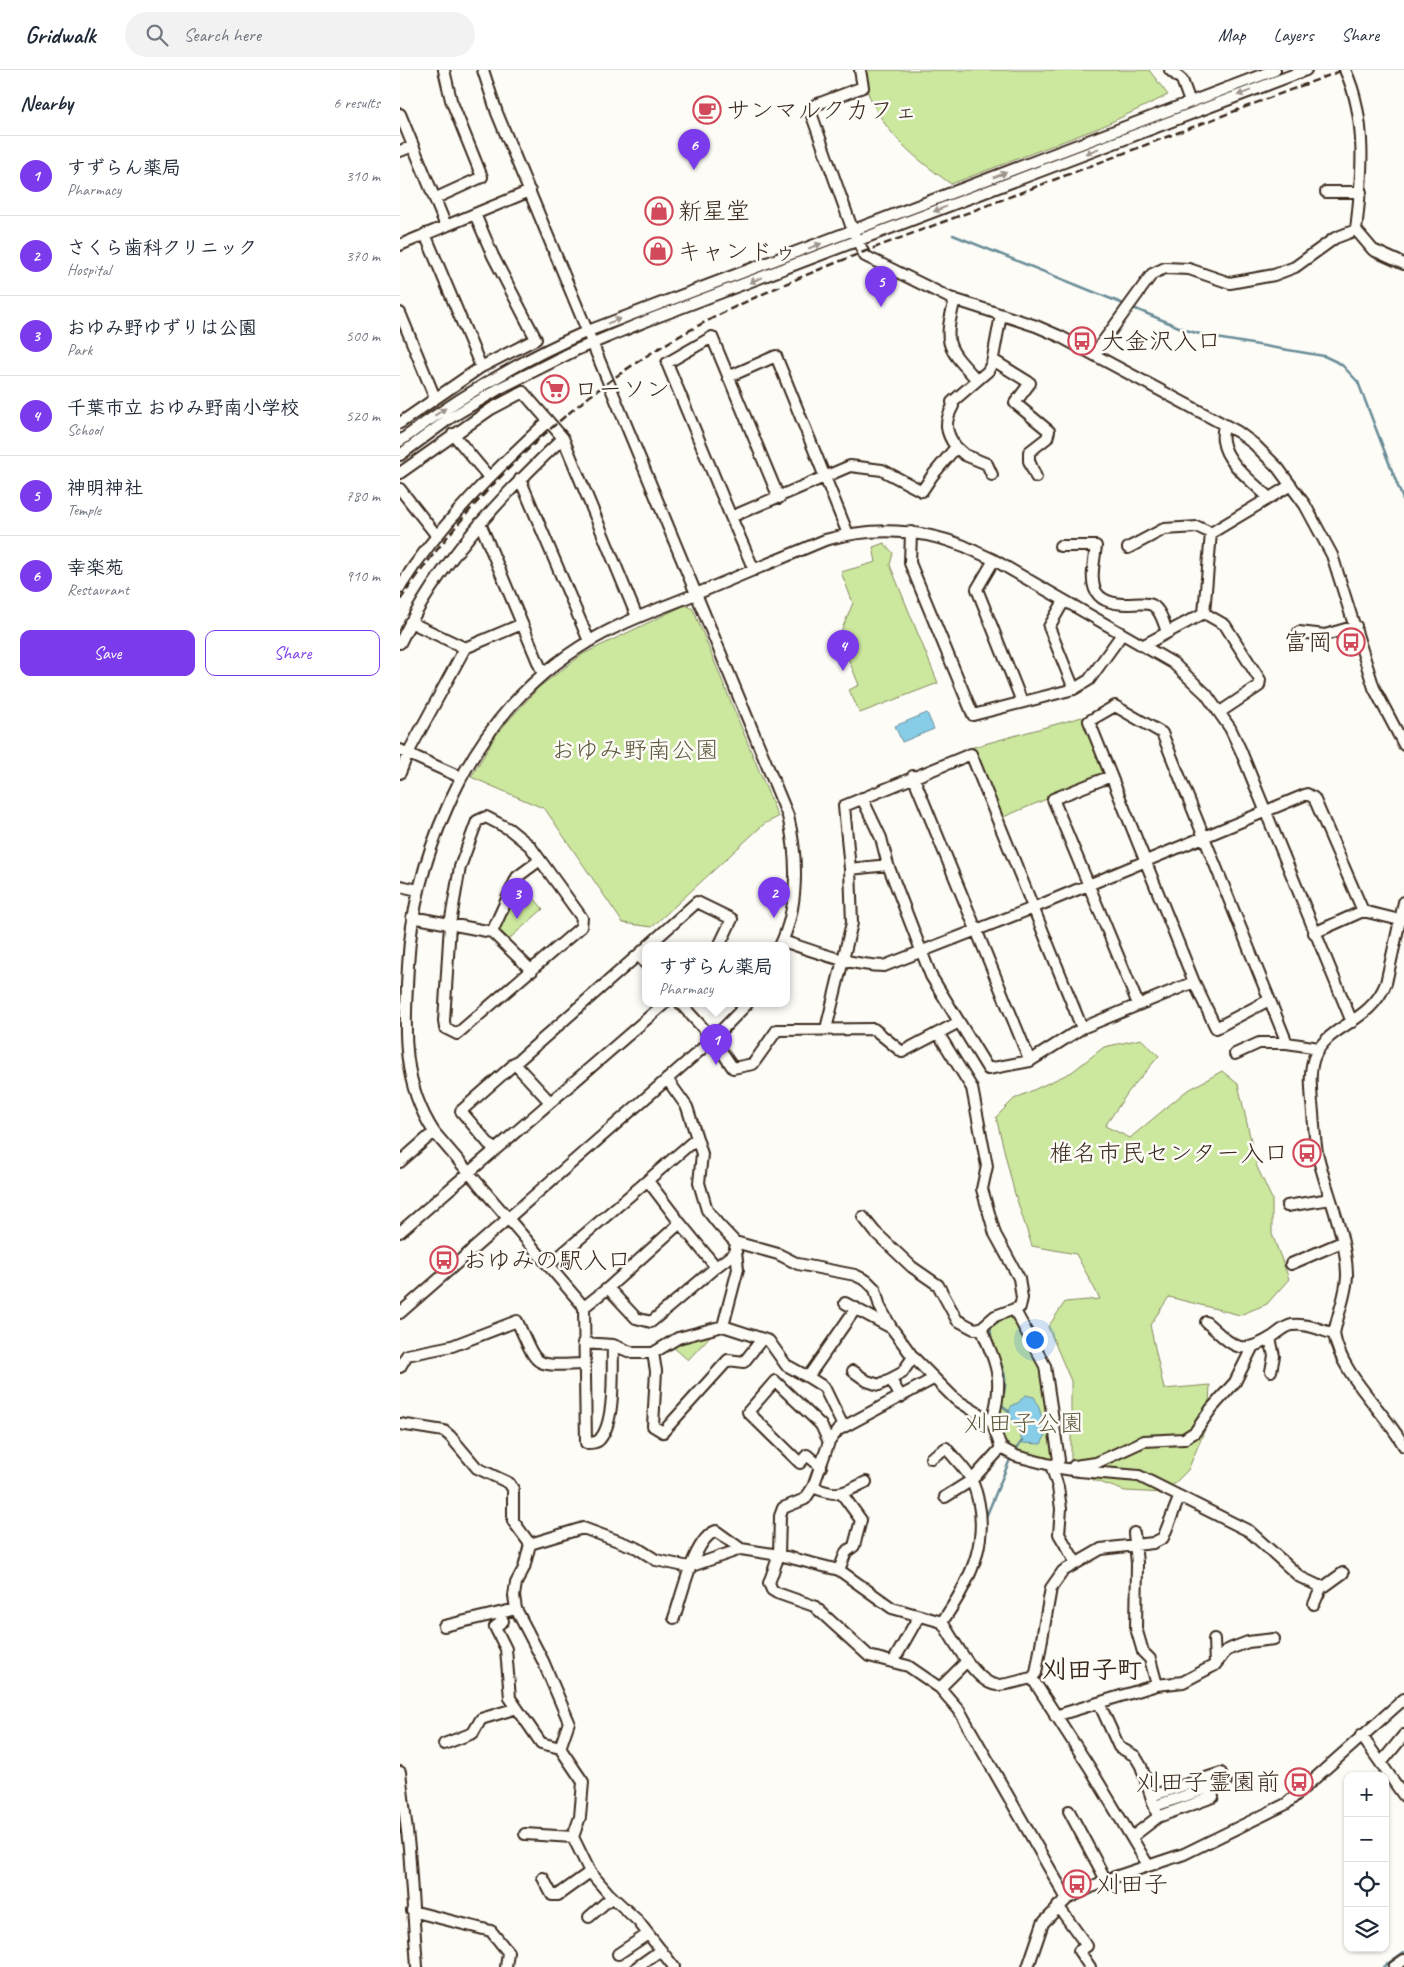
<!DOCTYPE html>
<meta charset="utf-8">
<style>
:root{--surface:#fff;--page:#f2f2f3;--text:#1f2937;--muted:#747a83;--line:#e0e1e3;--accent:#7c3aed}
body{margin:0;font-family:Caveat,"Klee One",sans-serif;background:var(--page);color:var(--text)}
.controls{position:absolute;right:15px;bottom:15px;display:grid;overflow:hidden;border-radius:10px;box-shadow:0 1px 4px #0004}
.controls button{width:45px;height:45px;display:grid;place-items:center;padding:0;border:0;border-bottom:1px solid var(--line);background:var(--surface);color:var(--text);font:25px sans-serif}
.you{position:absolute;left:634px;top:1269px;width:18px;height:18px;margin:-12px;border:4px solid #fff;border-radius:50%;background:#1a73e8;box-shadow:0 0 0 8px #1a73e833}
.badge{display:grid;place-items:center;width:32px;height:32px;border-radius:50%;background:var(--accent);color:#fff;font-size:16px;font-weight:700}
.pin{position:absolute;translate:-50% -41px;filter:drop-shadow(0 1px 2px #0008)}
.pin::after{content:'';position:absolute;top:26px;width:18px;height:15px;background:inherit;clip-path:polygon(0 0,100% 0,50% 100%)}
.popup{position:absolute;left:242px;top:872px;width:148px;height:65px;box-sizing:border-box;display:grid;place-content:center;border-radius:10px;background:var(--surface);filter:drop-shadow(0 1px 4px #0005);font-size:16px;white-space:nowrap;color:var(--muted)}
.popup b{font-size:19px;color:var(--text)}
.popup::after{content:'';position:absolute;left:50%;top:100%;margin-left:-10px;border:10px solid transparent;border-top-color:var(--surface)}
.list{margin:0;padding:0;list-style:none}
h2{display:flex;justify-content:space-between;align-items:center;height:65px;margin:0;padding:0 20px;font-size:21px}
h2 small{font-size:16px;font-weight:400;color:var(--muted)}
.list li{display:grid;grid-template-columns:32px 1fr auto;gap:15px;align-items:center;box-sizing:border-box;height:80px;padding:0 20px;border-top:1px solid var(--line)}
.list b{display:block;font-size:19px;white-space:nowrap}
.list p{margin:0;font-size:16px;white-space:nowrap;color:var(--muted)}
.list em{font-size:16px;font-style:normal;color:var(--muted)}
.actions{display:flex;gap:10px;padding:15px 20px}
.actions a{flex:1;padding:11px 0;border:1px solid var(--accent);border-radius:10px;text-align:center;font-size:18px;color:var(--accent)}
.actions .main{background:var(--accent);color:#fff}
.icon{flex:none;width:28px;height:28px;fill:none;stroke:currentColor;stroke-width:2;stroke-linecap:round;stroke-linejoin:round}
.map{position:relative;flex:none;width:1004px;height:1897px;overflow:hidden}
header{display:flex;align-items:center;gap:30px;box-sizing:border-box;height:70px;padding:0 25px;background:var(--surface);border-bottom:1px solid var(--line)}
header strong{font-size:24px}
nav{display:flex;gap:28px;margin-inline-start:auto;font-size:18px}
.search{width:350px;height:45px;background:var(--page);display:flex;align-items:center;gap:12px;box-sizing:border-box;padding:0 18px;border-radius:28px;color:var(--muted);font-size:19px}
main{display:flex}
aside{flex:1;background:var(--surface)}
.map>svg:first-child{display:block}
.green{fill:#cce79e;stroke:#84885e}
.water{fill:#87cde8;stroke:#698c97}
.lines{fill:none;stroke-linecap:round;stroke-linejoin:round}
.stream{stroke:#698c97;stroke-width:2.5}
.minor-casing{stroke:#3b2a1e;stroke-width:14}
.minor{stroke:#fdfcf7;stroke-width:10}
.rail{stroke:#3b2a1e;stroke-width:2.5;stroke-dasharray:8 4;stroke-linecap:butt}
.oneway{fill:#9c938a}
.labels{text-anchor:middle;dominant-baseline:central;stroke-width:5;stroke-linejoin:round;paint-order:stroke}
.poi-label{font-size:24px;fill:#3b2a1e;stroke:#fdfcf7;text-anchor:start}
.park-label{font-size:24px;fill:#5f593e;stroke:#fdfcf7}
.neighbourhood-label{font-size:25px;font-weight:bold;fill:#3b2a1e;stroke:#fdfcf7}
</style>
<header>
<strong>Gridwalk</strong>
<div class="search"><svg class="icon" aria-label="search" viewBox="0 0 24 24"><circle cx="10" cy="10" r="6"/><path d="M15 15l6 6"/></svg>Search here</div>
<nav><a>Map</a><a>Layers</a><a>Share</a></nav>
</header>
<main>
<aside>
<h2>Nearby<small>6 results</small></h2>
<ul class="list">
<li><span class="badge">1</span><div><b>すずらん薬局</b><p>Pharmacy</p></div><em>310 m</em></li>
<li><span class="badge">2</span><div><b>さくら歯科クリニック</b><p>Hospital</p></div><em>370 m</em></li>
<li><span class="badge">3</span><div><b>おゆみ野ゆずりは公園</b><p>Park</p></div><em>500 m</em></li>
<li><span class="badge">4</span><div><b>千葉市立 おゆみ野南小学校</b><p>School</p></div><em>520 m</em></li>
<li><span class="badge">5</span><div><b>神明神社</b><p>Temple</p></div><em>780 m</em></li>
<li><span class="badge">6</span><div><b>幸楽苑</b><p>Restaurant</p></div><em>910 m</em></li>
</ul>
<div class="actions"><a class="main">Save</a><a>Share</a></div>
</aside>
<div class="map">
<svg width="1004" height="1897" viewBox="0 0 1004 1897">
<rect width="100%" height="100%" fill="#fdfcf7"/>
<filter id="ink" filterUnits="userSpaceOnUse"><feTurbulence type="fractalNoise" baseFrequency=".02" numOctaves="2"/><feDisplacementMap in="SourceGraphic" scale="10" xChannelSelector="R" yChannelSelector="G"/><feConvolveMatrix kernelMatrix="1 2 1 2 8 2 1 2 1" color-interpolation-filters="sRGB"/></filter>
<g filter="url(#ink)">
<path class="green" d="M460,0H749L768,25L701,57L551,114C505,81 476,56 460,0Z
M484,473L493,483L490,495L538,613L460,643L449,620L459,615L439,566L453,533L441,502L476,492L473,477Z
M285,535L293,539L378,747L364,754L252,857L223,853L145,739L71,707L98,662L139,617L183,584Z
M682,647L707,704L601,748L570,678Z
M120,811L143,839L109,869L98,859Z
M741,969L759,986L729,1021L705,1056L730,1068L785,1022L822,1001L838,1014L857,1097L872,1129V1164L889,1209L867,1234L840,1245L769,1227L750,1255L764,1319L810,1315L808,1352L788,1400L765,1423L725,1421L671,1402V1311L648,1257L665,1232L700,1229L676,1184L632,1176L614,1121L596,1047L614,1029L672,1002L704,977Z
M613,1243L643,1297L656,1389L651,1392L612,1382L600,1372L596,1347L602,1326L586,1258L592,1252Z
M313,1263L288,1290L272,1276Z"/>
<path class="water" d="M527,643L534,659L502,672L495,656Z
M625,1325L634,1327C638,1331 645,1358 646,1365L641,1374L623,1373C620,1368 621,1365 620,1361C617,1350 604,1348 612,1335L618,1333Z"/>
<g class="lines">
<path class="stream" d="M553,165L726,235
M731,237L786,260L810,267L924,286L941,294L958,312L1004,432
M598,1252L591,1256C588,1273 603,1291 605,1308C607,1323 599,1334 598,1347C598,1353 601,1361 602,1367
M602,1335L609,1342
M604,1372L613,1379
M614,1382L622,1371
M586,1447L611,1387
M983,1897L1004,1882"/>
<g class="minor-casing">
<path id="minor" d="M83,0L97,43L388,746C398,787 399,837 380,876
M460,0L463,17L415,35L411,43L453,161L465,186L550,228L636,256L659,266L838,362L854,374L878,398L905,435L932,485L974,618L1004,675
M770,0L782,10L790,32
M945,0C968,49 962,108 956,160L973,180L1004,194
M0,44L46,156
M0,81L13,76
M926,122H961
M36,128L82,107L51,30L44,0
M25,164L81,297
M0,175L130,121
M555,229C543,275 546,276 577,310
M0,243L35,328
M694,284L752,204L765,198L789,199L830,213L874,205L895,197L935,168L956,160
M593,290L630,313L615,333L649,361L647,368L629,382V391L636,407
M328,307L376,286L448,464
M0,353L81,297L136,269L93,186L75,144
M824,355C823,360 822,366 823,371C826,393 853,412 868,427
M53,364L88,406
M0,371C59,327 121,290 188,261L875,0
M556,377C545,362 544,352 553,336L552,332L588,301L592,293L601,245
M0,385L50,348L102,317L176,280L246,251L906,0
M0,403L91,339L123,322L163,368L237,547
M120,409L189,571
M0,419L37,466
M331,447L267,293L312,267L379,428
M80,453L143,604
M511,462L510,493L573,645L674,619L689,610L722,564
M811,463L891,415
M660,476H696C692,507 684,534 728,534C735,534 746,532 752,535C761,540 764,554 767,562
M728,478L764,459L798,457L811,463
M594,490L577,519L622,632
M354,500L331,447L450,396L482,400L522,421L532,406L556,377L565,385L587,394L592,405
M0,517C40,454 94,401 148,351
M664,531L649,557L674,619
M804,543L811,463
M10,552L65,578L122,554
M899,562L925,565L956,556
M0,573C39,492 99,429 163,368
M744,575L804,543L825,555L860,610L859,616L820,642
M0,680L60,707
M0,703L8,683L65,578
M513,706L630,991
M711,706L653,729L738,934
M462,728L481,768L488,795L531,906L588,999L630,991L682,958L794,912
M86,747L109,759L130,776L182,848L181,857L57,964L45,958L44,951L50,854L60,797L77,751Z
M450,799L488,795
M0,816L18,820
M1004,832L986,913C970,954 927,954 914,988C909,1002 911,1018 912,1033C914,1049 914,1066 917,1082C926,1122 946,1163 947,1204C947,1224 937,1245 934,1264C941,1305 984,1340 1004,1376
M12,847L92,862L117,807L140,790
M92,862L132,901
M914,863L963,841L1000,850
M383,871C416,882 449,895 484,896L633,838L907,724L914,728L963,841
M248,876L297,832L332,849L319,876
M238,885L246,894
M869,930L816,958L794,912L689,651L715,636L762,663L887,973L919,978
M281,934L313,969L333,998L353,994L377,960L474,959L502,982L559,952
M426,959L452,853L450,799L444,736L571,684L682,958
M538,963L572,1018L587,1096L582,1119L595,1164L619,1208L622,1228L620,1237L595,1246L581,1258C598,1298 604,1310 592,1352
M835,984L859,973H887
M114,993L150,1032
M267,1009L287,1037L302,1084L299,1113L307,1140L318,1154L335,1172L378,1184L398,1194L455,1205L467,1211L475,1219L480,1237L491,1257L513,1287L555,1329L592,1352L601,1378L616,1386L651,1395L656,1394L659,1390L645,1296L614,1239
M94,1080L61,1041L246,878
M0,1092L34,1062
M248,1111L280,1153L208,1218L184,1237L34,1062C0,1010 5,957 8,896C11,840 24,789 47,738C79,663 132,600 206,562C235,547 266,536 296,524C339,506 382,488 425,470C472,457 518,458 564,476L594,490L773,593L806,624L830,658L840,679L952,952
M887,1136L930,1129
M463,1147L475,1162L512,1197L538,1215L557,1250L574,1259L581,1258
M280,1153L316,1197L336,1182L335,1178
M0,1162L264,934
M891,1194L942,1172
M149,1195L297,1068
M208,1218L236,1248L251,1252L316,1197
M445,1233L490,1257
M184,1237L186,1373C191,1373 197,1373 200,1369C216,1351 212,1299 213,1275
M0,1243L313,969L347,934
M806,1252C832,1274 838,1288 872,1267C878,1263 885,1256 892,1255C906,1253 921,1260 934,1264
M323,1256L369,1271L386,1295L408,1307
M870,1268L874,1286L871,1301
M183,1273L213,1275L233,1283H253L278,1268L323,1256L338,1199L336,1182
M253,1283L256,1301L253,1356L263,1362L328,1290L344,1292L362,1269
M0,1297L7,1285L52,1276L117,1251C139,1298 131,1296 183,1294
M453,1301L467,1311L479,1315L502,1303L513,1287
M533,1309L438,1360L429,1372L413,1417L405,1429L383,1438L380,1446L379,1485L369,1513L372,1520L377,1523L414,1536L469,1586L508,1596L540,1618L559,1640L667,1829
M491,1310L501,1327
M0,1354L44,1361L50,1366L77,1398L109,1413L113,1419V1451L130,1474L183,1458L237,1478L256,1490L289,1497L341,1479L379,1485L439,1500L492,1538L542,1552C553,1569 576,1614 597,1615C608,1615 621,1610 632,1608L636,1603L651,1518L663,1501L701,1479L753,1473L763,1468L779,1428
M443,1356L424,1317L408,1307L456,1238
M531,1388L546,1378C554,1388 567,1400 572,1411C594,1464 572,1509 542,1552
M656,1394L660,1398L679,1401L739,1406L849,1461L900,1507L919,1516H925L943,1503
M651,1395L658,1417L661,1439L659,1464L676,1493
M674,1396L696,1393L744,1371L784,1369L795,1362L811,1339L835,1312L853,1276
M421,1397L407,1385L400,1393L348,1342L375,1311L421,1355L429,1372
M413,1417C437,1428 444,1423 466,1412
M545,1427L572,1410L601,1378
M734,1463L737,1493L736,1558L743,1582L750,1589L757,1615
M130,1474L124,1498L116,1513L114,1526L116,1539L143,1591L169,1652L160,1678L183,1712L180,1747L173,1767L190,1802L209,1824L238,1851L274,1897
M439,1500L446,1482L454,1476L461,1450L442,1424
M914,1534L922,1516
M99,1545L103,1551L95,1557L106,1579L110,1628L141,1673L160,1678
M274,1548C282,1526 294,1468 316,1461L341,1479
M44,1556L116,1539
M814,1569L815,1595
M493,1592L519,1546
M632,1608L690,1698L748,1795
M540,1618L567,1591
M699,1633L719,1677L735,1686L741,1696L758,1747L732,1767
M655,1646L757,1615L783,1612L815,1595L826,1581L832,1578L848,1572L874,1569
M961,1665L1004,1726
M44,1674L73,1663L81,1649L117,1638
M981,1693L1004,1665
M0,1702L9,1778L17,1897
M751,1726L821,1703
M755,1736L826,1712
M669,1741L706,1810
M758,1747L813,1727L806,1708
M125,1764L173,1767
M143,1808L152,1825H158L190,1802
M658,1836L687,1876L679,1881L690,1897
M12,1841L91,1861L108,1882L106,1897
M189,1847L212,1827
M218,1884L248,1864
M237,1897L261,1880
M628,1897L643,1853L667,1829L706,1810L784,1784L886,1734L1004,1629
M994,1897L1004,1890"/>
</g>
<use href="#minor" class="minor"/>
<path class="rail" d="M0,530C76,420 175,322 294,258C390,206 494,171 596,132C711,88 827,44 943,0"/>
</g>
<defs><path id="oneway-solid" d="M-6-.8H1V-3.2L6.5 0L1 3.2V.8H-6Z" transform="scale(1.25)"/></defs>
<g class="oneway">
<use href="#oneway-solid" transform="translate(844 23) rotate(160)"/>
<use href="#oneway-solid" transform="translate(692 81) rotate(159)"/>
<use href="#oneway-solid" transform="translate(600 105) rotate(-21)"/>
<use href="#oneway-solid" transform="translate(540 139) rotate(159)"/>
<use href="#oneway-solid" transform="translate(415 176) rotate(-21)"/>
<use href="#oneway-solid" transform="translate(356 210) rotate(159)"/>
<use href="#oneway-solid" transform="translate(214 251) rotate(-21)"/>
<use href="#oneway-solid" transform="translate(40 342) rotate(-34)"/>
</g>
</g>
<defs>
<g id="cafe-ring" transform="scale(1.4375)"><circle r="9.5" fill="#fdfcf7" stroke="#d1495b" stroke-width="1.5"/><path d="M-5.5-4.5H6V0H3Q3 3.5 0 3.5H-2.5Q-5.5 3.5-5.5 0ZM3-3.2v2h1.7v-2ZM-6 4.5H4V6H-6Z" fill="#d1495b"/></g>
<g id="shop-ring" transform="scale(1.4375)"><circle r="9.5" fill="#fdfcf7" stroke="#d1495b" stroke-width="1.5"/><path d="M-5-2.5h2.3a2.7 3.5 0 0 1 5.4 0H5L5.5 6h-11ZM-1.5-2.5h3a1.5 2.3 0 0 0-3 0Z" fill="#d1495b"/></g>
<g id="bus-ring" transform="scale(1.4375)"><circle r="9.5" fill="#fdfcf7" stroke="#d1495b" stroke-width="1.5"/><path d="M-5-6H5V4H4V6H2V4H-2V6H-4V4H-5ZM-3.5-4V0h7V-4ZM-3.5 1.2v1.5H-2V1.2ZM2 1.2v1.5H3.5V1.2Z" fill="#d1495b"/></g>
<g id="supermarket-ring" transform="scale(1.4375)"><circle r="9.5" fill="#fdfcf7" stroke="#d1495b" stroke-width="1.5"/><path d="M-6-5.5h2.5l.6 2H6L4.5 2H-2.5L-4.4-4H-6ZM-1.5 3.2a1.3 1.3 0 1 0 .1 0ZM3 3.2a1.3 1.3 0 1 0 .1 0Z" fill="#d1495b"/></g>
</defs>
<g fill-rule="evenodd">
<use href="#cafe-ring" x="307" y="40"/>
<use href="#shop-ring" x="259" y="141"/>
<use href="#shop-ring" x="258" y="181"/>
<use href="#bus-ring" x="682" y="271"/>
<use href="#supermarket-ring" x="155" y="319"/>
<use href="#bus-ring" x="951" y="572"/>
<use href="#bus-ring" x="907" y="1083"/>
<use href="#bus-ring" x="44" y="1190"/>
<use href="#bus-ring" x="899" y="1712"/>
<use href="#bus-ring" x="677" y="1814"/>
</g>
<g class="labels">
<g class="poi-label">
<text x="326" y="40">サンマルクカフェ</text>
<text x="278" y="141">新星堂</text>
<text x="277" y="181">キャンドゥ</text>
<text x="701" y="271">大金沢入口</text>
<text x="174" y="319">ローソン</text>
<text x="932" y="572" text-anchor="end">富岡</text>
<text x="888" y="1083" text-anchor="end">椎名市民センター入口</text>
<text x="63" y="1190">おゆみの駅入口</text>
<text x="880" y="1712" text-anchor="end">刈田子霊園前</text>
<text x="696" y="1814">刈田子</text>
</g>
<g class="park-label">
<text x="235" y="680">おゆみ野南公園</text>
<text x="624" y="1353">刈田子公園</text>
</g>
<g class="neighbourhood-label">
<text x="692" y="1600">刈田子町</text>
</g>
</g>
</svg>
<div class="controls">
<button>+</button>
<button>−</button>
<button><svg class="icon" aria-label="locate" viewBox="0 0 24 24"><circle cx="12" cy="12" r="6"/><path d="M12 2v4M12 18v4M2 12h4M18 12h4"/></svg></button>
<button><svg class="icon" aria-label="layers" viewBox="0 0 24 24"><path d="M12 4l9 5-9 5-9-5zM3 14l9 5 9-5"/></svg></button>
</div>
<div class="you"></div>
<div class="pin badge" style="left:316px;top:995px">1</div>
<div class="popup"><b>すずらん薬局</b>Pharmacy</div>
<div class="pin badge" style="left:374px;top:848px">2</div>
<div class="pin badge" style="left:117px;top:849px">3</div>
<div class="pin badge" style="left:443px;top:601px">4</div>
<div class="pin badge" style="left:481px;top:237px">5</div>
<div class="pin badge" style="left:294px;top:100px">6</div>
</div>
</main>
